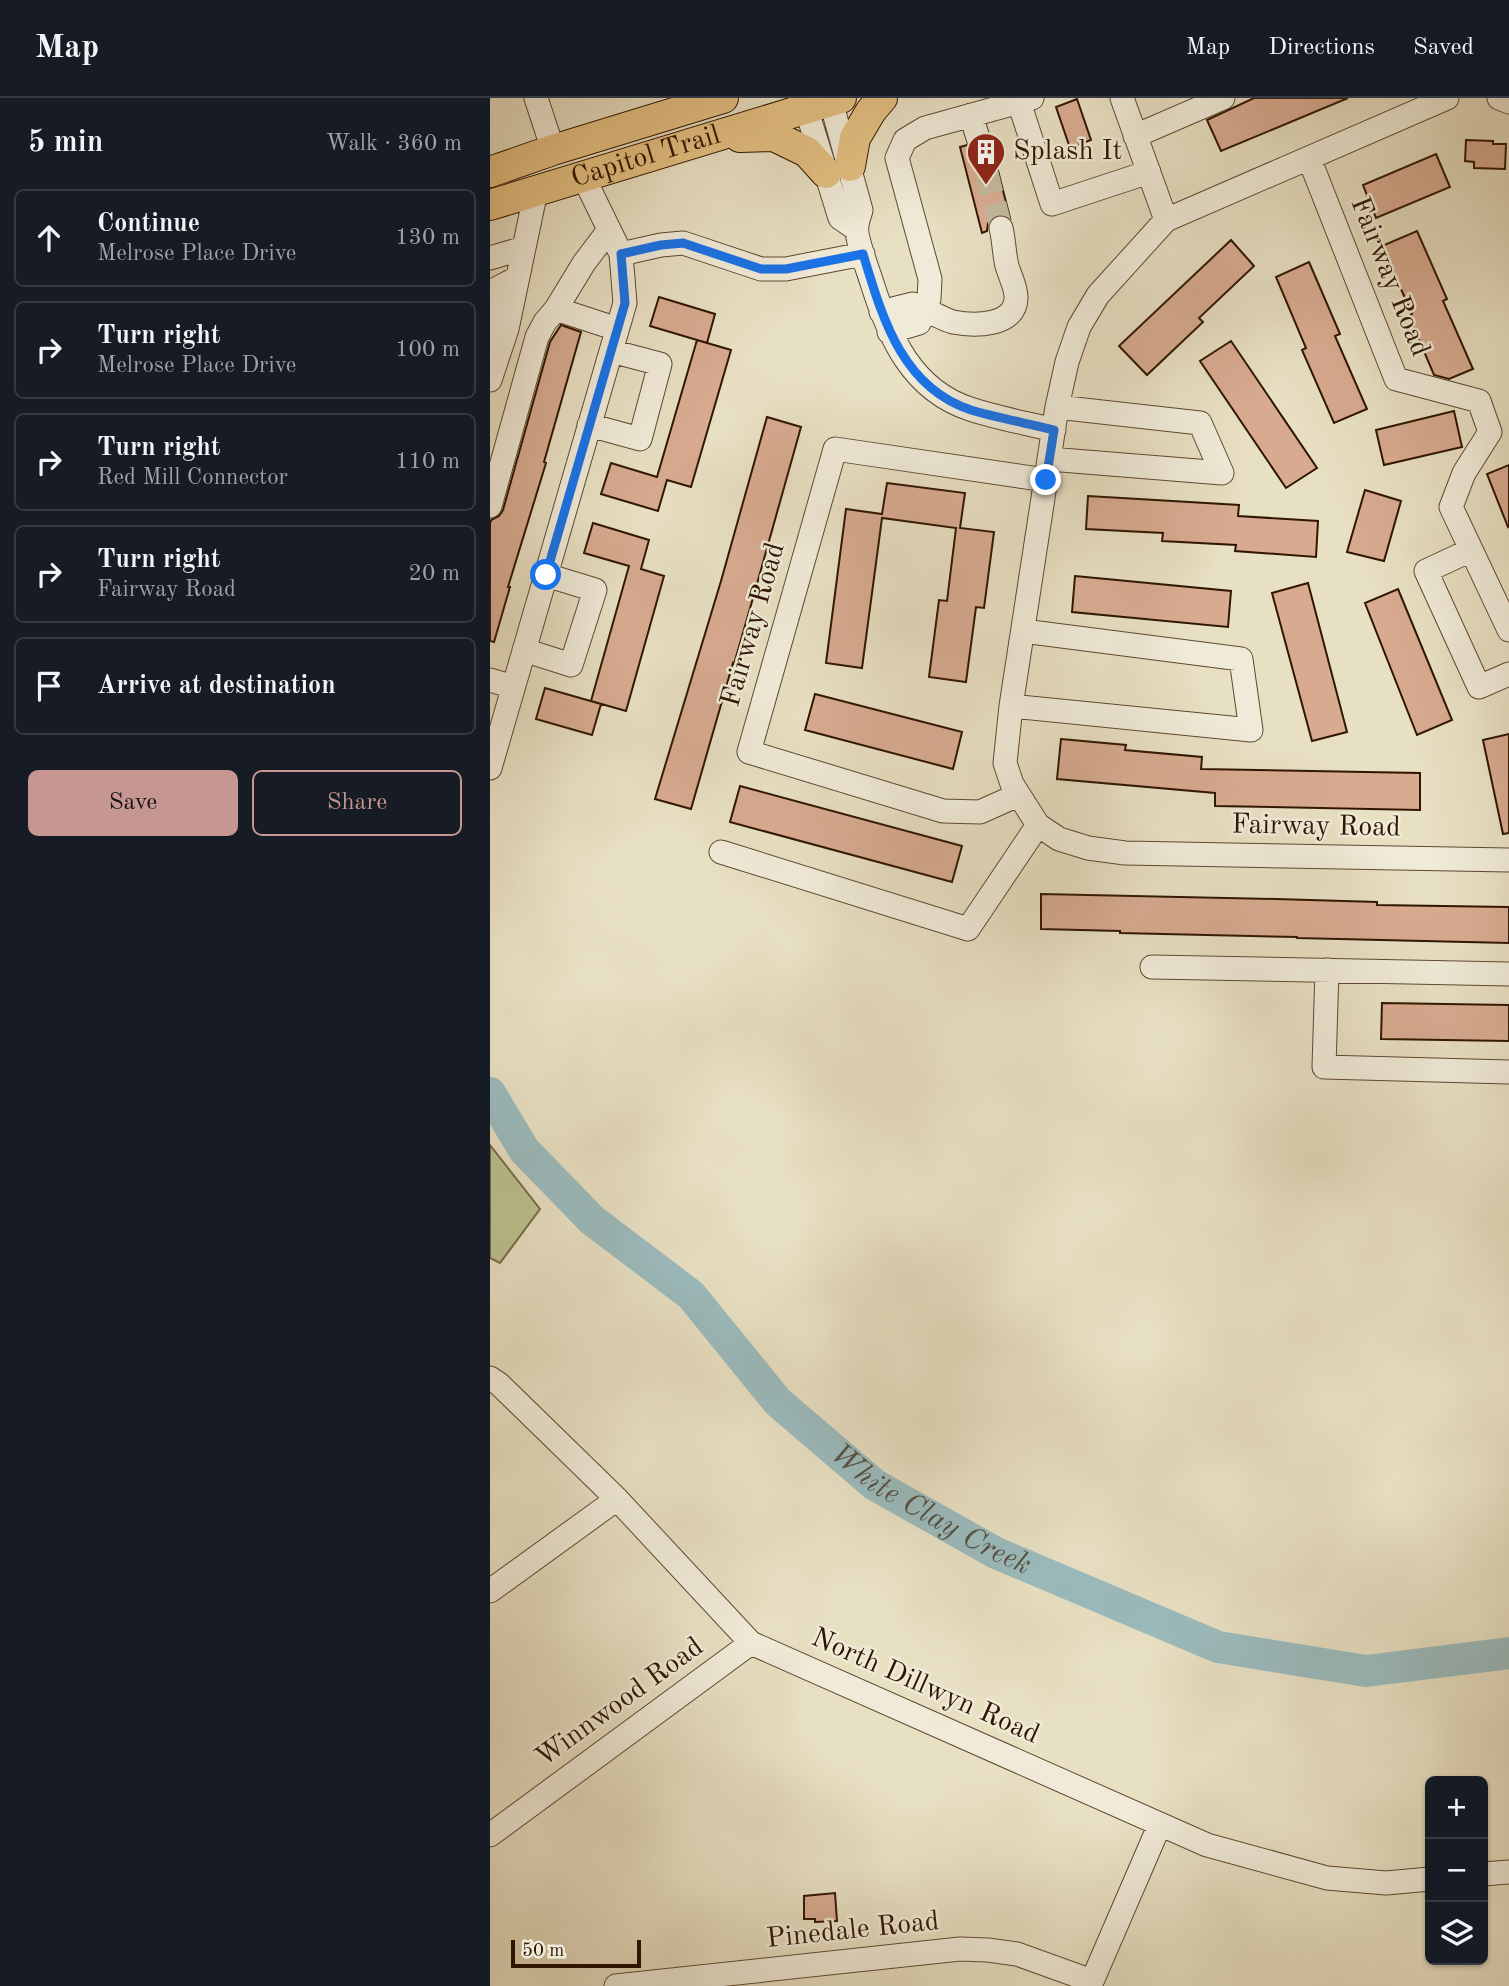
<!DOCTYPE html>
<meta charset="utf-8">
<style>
:root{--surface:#171b24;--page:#242831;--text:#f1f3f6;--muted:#9ea1a6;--line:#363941;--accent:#c59692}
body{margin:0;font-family:"Old Standard TT",serif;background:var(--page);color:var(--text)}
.controls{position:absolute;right:21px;bottom:21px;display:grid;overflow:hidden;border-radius:10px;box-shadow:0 2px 5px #0004}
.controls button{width:63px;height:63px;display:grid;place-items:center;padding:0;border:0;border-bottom:2px solid var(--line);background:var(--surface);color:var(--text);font:35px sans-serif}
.scale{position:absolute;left:21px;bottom:18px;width:130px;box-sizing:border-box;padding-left:7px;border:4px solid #301600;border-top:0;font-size:19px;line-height:24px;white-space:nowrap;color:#301600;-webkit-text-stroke:5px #f0ebd8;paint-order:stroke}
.stop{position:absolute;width:21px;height:21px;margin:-16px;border:5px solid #1a73e8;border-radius:50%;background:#fff}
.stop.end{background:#1a73e8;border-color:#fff;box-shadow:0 2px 7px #0008}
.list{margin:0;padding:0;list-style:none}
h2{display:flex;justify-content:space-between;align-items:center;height:91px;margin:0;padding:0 28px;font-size:30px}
h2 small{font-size:23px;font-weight:400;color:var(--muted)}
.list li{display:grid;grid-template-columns:46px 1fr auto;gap:21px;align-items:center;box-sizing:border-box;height:98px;margin:0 14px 14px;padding:0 14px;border:2px solid var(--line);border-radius:10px}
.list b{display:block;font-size:26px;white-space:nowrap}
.list p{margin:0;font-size:23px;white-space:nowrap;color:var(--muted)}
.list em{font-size:23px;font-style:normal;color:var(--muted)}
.actions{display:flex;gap:14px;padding:21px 28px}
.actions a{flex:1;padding:16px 0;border:2px solid var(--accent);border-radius:10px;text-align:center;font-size:24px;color:var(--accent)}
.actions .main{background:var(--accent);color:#111}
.icon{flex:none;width:38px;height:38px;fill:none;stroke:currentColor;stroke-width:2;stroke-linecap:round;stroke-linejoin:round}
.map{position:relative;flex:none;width:1019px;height:1888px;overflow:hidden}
header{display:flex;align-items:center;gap:42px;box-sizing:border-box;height:98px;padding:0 35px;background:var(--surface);border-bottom:2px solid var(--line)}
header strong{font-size:33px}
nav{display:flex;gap:38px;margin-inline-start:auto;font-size:24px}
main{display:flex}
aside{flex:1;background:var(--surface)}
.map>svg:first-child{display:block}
.green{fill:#bcc18f;stroke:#766c48;stroke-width:2}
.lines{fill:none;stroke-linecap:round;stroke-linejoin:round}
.river{stroke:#9bbbbd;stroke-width:32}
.building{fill:#d8ab91;stroke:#301600;stroke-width:2}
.minor-tunnel{stroke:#c3b89c;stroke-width:23;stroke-dasharray:23 11;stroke-linecap:butt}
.minor-casing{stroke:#5e4831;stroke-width:25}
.major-casing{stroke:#301600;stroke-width:32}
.minor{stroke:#f0ebd8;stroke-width:23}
.major{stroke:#e4c082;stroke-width:30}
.route{stroke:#1a73e8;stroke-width:9}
.labels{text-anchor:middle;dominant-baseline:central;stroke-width:5;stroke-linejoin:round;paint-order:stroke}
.poi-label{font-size:28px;fill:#301600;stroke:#f0ebd8;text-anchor:start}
.street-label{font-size:28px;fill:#301600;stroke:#f0ebd8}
.water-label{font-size:30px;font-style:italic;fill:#555042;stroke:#f0ebd8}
</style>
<header>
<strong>Map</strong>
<nav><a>Map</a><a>Directions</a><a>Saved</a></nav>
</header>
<main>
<aside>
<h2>5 min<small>Walk · 360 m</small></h2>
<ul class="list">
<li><svg class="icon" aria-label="ahead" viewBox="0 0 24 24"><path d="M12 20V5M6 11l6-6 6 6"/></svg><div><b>Continue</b><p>Melrose Place Drive</p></div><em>130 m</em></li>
<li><svg class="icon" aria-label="right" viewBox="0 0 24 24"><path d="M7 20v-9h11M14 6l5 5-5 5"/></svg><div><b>Turn right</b><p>Melrose Place Drive</p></div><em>100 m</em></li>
<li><svg class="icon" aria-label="right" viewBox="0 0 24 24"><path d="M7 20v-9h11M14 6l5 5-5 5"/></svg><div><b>Turn right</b><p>Red Mill Connector</p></div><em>110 m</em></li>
<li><svg class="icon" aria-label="right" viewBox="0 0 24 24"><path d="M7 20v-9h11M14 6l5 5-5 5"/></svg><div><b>Turn right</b><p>Fairway Road</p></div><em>20 m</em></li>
<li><svg class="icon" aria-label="arrive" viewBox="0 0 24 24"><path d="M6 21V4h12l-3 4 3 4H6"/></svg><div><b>Arrive at destination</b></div></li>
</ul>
<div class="actions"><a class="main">Save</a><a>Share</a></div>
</aside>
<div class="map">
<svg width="1019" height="1888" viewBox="0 0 1019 1888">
<rect width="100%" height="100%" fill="#e8e0c3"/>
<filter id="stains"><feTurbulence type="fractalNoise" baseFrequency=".00286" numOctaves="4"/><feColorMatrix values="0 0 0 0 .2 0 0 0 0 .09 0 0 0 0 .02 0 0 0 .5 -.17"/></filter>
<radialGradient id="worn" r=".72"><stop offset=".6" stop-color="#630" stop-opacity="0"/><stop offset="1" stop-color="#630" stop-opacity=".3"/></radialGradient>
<path class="green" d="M0,1047L50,1111L10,1165L0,1160Z"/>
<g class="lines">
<path class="river" id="s1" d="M0,995L34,1052L102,1122L201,1197L288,1304L385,1387L506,1455L728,1549L876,1573L1019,1555"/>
</g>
<path class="building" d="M764,0H858L731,53L717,22Z
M587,1L601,42L580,50L566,9Z
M976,42L1003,43V46H1016L1015,71L984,70V64L975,63Z
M501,45L520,120L515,117L509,116L502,119L498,125L497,133L492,135L470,49L477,47L484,53H491L498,50Z
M946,56L960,89L886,120L873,87Z
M927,133L957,201L953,203L983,271L959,281L944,277L919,218L922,216L892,148Z
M741,142L764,168L709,220L713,224L657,277L629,248Z
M819,164L850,236L845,238L877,311L844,325L812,252L816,250L786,179Z
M169,199L225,216L217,245L160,228Z
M71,227L91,234L54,364L56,365L18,489H20L4,544L0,543V426L1,422L9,418L13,412L60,244Z
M207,242L241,252L201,389L177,382L168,413L111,396L121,365L167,379Z
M741,243L827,370L796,390L710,263Z
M964,313L972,349L894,367L886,332Z
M277,319L311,329L265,493L244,566L243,565L201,711L165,701L231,483Z
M1019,367V428L1018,429L997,376Z
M397,385L475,395L470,430L504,434L494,510L486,509L476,584L439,579L449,502L457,503L466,430L392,420L372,570L336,565L356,411L392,416Z
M875,392L911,403L894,463L857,454Z
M598,398L749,407L748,418L828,423L826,459L745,453L746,447L672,443L673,435L596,431Z
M103,425L159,442L151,471L174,478L136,613L101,603L139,468L94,455Z
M585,478L741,493L738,529L582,514Z
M818,485L857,634L822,643L782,495Z
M908,491L962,622L927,637L875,505Z
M55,590L111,606L102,637L46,621Z
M325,596L472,634L463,671L315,632Z
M1019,636V735L1013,736L993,642Z
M571,641L636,647L635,652L712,659L711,671L930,675V712L725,708V695L567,681Z
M250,688L472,748L462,784L240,724Z
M551,796L786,801L887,804V807L1019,809V845L807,840V839L630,835V833L551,831Z
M892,905L1019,907V943L891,941Z
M345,1795L347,1823L325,1824V1821H314V1798Z"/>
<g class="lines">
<path class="minor-tunnel" d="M488,40L511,130"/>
<g class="minor-casing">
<path id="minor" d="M46,0L63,52
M317,0L316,10L350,120L366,131
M340,0L371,112C370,117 367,123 367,128C365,139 378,172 382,185C399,239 422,292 480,311C507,320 536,325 564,332
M542,0L529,4L562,106L659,74
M632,0L676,122
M957,0L676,122L608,197L589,229L577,264L567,309L521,608L515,665L522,686L548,727L569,741L598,750L635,755L1019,762
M1009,0L1019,4
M481,17L488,40
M645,38L733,0
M819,60L906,281L989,303L1000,334L974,375L961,409L1019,532
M131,156L171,147L193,145L271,171H296L373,156
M0,160L34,150L46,93
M66,211L127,231
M391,214L423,206C437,211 449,220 463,224C483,228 527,229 526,199C526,189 520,178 517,168C514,155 514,142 511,130
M399,234L429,225L439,201L440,181L407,60L415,42L435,30L529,4
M5,239L8,220L2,193L27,180
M0,282L17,231L34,150
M99,327L150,341L170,266L121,253
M559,361L732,375L710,325L567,309
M0,408L47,239L55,224L66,211L94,165L119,132
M981,452L936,473L989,589L1019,576
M34,552L81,567L105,492L56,477
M0,582L23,589
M521,608L761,632L751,561L533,533
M0,670L135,205L131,156L93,78
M528,697L490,714L453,713L259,654L345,351L556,382
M231,754L478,831L548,727
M662,869L1019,876
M837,872L834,969L1019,974
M0,1280L9,1286L127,1401L261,1545L717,1747L837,1780L896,1785L940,1781
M0,1493L127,1401
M0,1737L261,1545
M993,1776L1019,1774
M126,1888L470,1851L498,1852L527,1856L602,1883
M600,1888L670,1726"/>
</g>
<g class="major-casing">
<g id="major">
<path d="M250,39L284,38L317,54L336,75"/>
<path d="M360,68L365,40L381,13L392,0"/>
<path d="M0,74L63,52L233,0"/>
<path id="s2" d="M0,107L351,0"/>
</g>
</g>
<use href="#minor" class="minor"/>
<use href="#major" class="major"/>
</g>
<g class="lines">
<path class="route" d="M56,477L135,205L131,156L171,147L193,145L271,171H296L373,156C392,218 411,289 481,312C508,320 536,325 564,332L556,382"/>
</g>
<defs>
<g id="building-pin" transform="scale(2.0125)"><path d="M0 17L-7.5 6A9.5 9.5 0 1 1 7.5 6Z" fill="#8f2418" stroke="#f0ebd8"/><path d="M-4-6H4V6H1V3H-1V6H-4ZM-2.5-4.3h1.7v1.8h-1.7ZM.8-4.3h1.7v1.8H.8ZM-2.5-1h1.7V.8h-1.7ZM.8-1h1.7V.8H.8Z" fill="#fff"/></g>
</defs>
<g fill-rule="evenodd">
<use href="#building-pin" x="496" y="54"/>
</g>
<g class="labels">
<g class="poi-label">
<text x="523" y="54">Splash It</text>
</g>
<g class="street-label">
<text stroke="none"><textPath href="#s2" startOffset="163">Capitol Trail</textPath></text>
<text transform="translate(899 179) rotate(68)">Fairway Road</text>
<text transform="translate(264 527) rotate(-74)">Fairway Road</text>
<text transform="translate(826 729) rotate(1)">Fairway Road</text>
<text transform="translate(435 1589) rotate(24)">North Dillwyn Road</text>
<text transform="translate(130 1605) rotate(-36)">Winnwood Road</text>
<text transform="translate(363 1833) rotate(-6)">Pinedale Road</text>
</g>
<g class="water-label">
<text stroke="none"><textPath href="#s1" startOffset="614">White Clay Creek</textPath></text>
</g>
</g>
<rect width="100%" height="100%" filter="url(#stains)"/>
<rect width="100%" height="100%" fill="url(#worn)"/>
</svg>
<div class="controls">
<button>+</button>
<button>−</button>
<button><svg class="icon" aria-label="layers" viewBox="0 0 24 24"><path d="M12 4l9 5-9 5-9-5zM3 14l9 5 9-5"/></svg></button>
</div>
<div class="scale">50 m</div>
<div class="stop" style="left:56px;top:477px"></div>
<div class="stop end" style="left:556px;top:382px"></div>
</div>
</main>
